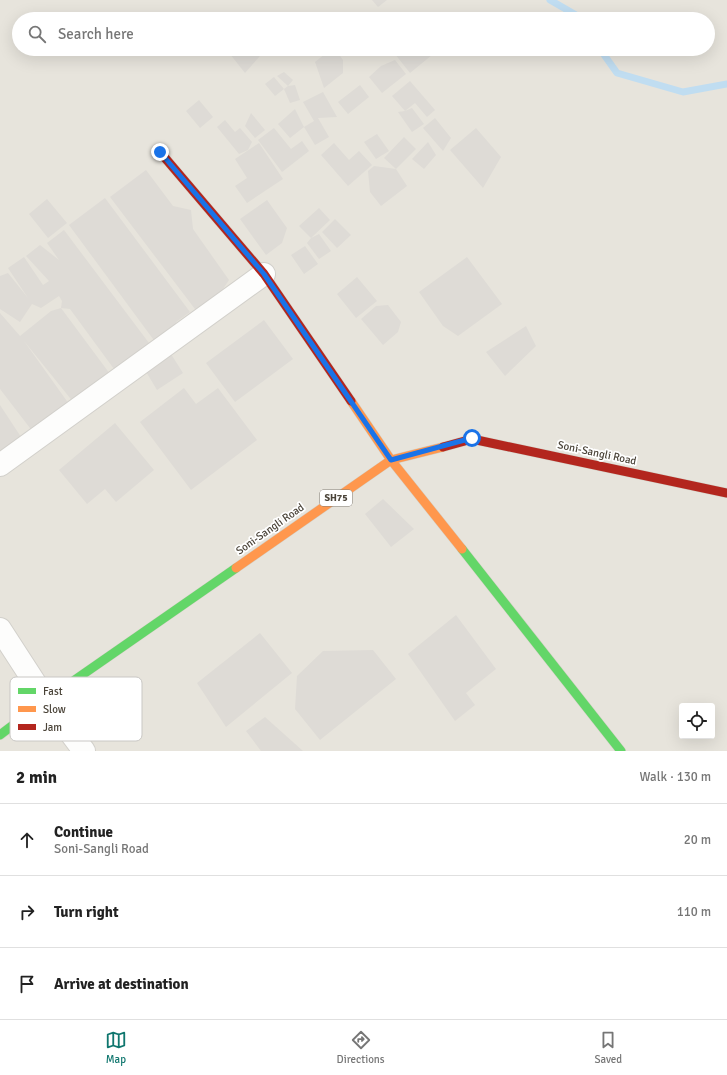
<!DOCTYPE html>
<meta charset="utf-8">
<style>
:root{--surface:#fff;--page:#f6f6f6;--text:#222;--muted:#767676;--line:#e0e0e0;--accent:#0f766e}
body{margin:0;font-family:Signika,sans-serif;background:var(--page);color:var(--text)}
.controls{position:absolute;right:12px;bottom:12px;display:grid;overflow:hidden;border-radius:4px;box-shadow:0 4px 16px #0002}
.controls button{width:36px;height:36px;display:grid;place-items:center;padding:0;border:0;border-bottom:1px solid var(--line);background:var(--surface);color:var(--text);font:20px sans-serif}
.stop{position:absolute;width:12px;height:12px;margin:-9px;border:3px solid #1a73e8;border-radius:50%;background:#fff}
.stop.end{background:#1a73e8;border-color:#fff;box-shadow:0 1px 4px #0008}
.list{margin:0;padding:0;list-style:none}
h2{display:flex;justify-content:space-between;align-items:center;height:52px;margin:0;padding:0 16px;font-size:17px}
h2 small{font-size:13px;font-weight:400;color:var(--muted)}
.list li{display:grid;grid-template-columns:26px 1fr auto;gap:12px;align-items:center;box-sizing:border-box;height:72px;padding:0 16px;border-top:1px solid var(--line)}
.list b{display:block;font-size:15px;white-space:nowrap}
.list p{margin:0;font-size:13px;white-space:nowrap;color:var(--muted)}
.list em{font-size:13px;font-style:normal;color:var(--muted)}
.icon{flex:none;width:22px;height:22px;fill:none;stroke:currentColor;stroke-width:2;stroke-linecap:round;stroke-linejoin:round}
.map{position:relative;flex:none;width:727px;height:751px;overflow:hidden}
.search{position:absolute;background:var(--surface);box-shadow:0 4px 16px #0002;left:12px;right:12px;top:12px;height:44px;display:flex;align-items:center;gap:10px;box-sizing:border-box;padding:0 14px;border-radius:22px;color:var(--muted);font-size:15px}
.sheet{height:268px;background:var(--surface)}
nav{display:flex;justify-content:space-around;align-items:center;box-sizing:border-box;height:56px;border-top:1px solid var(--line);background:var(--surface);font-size:11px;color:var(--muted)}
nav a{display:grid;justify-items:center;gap:2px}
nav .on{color:var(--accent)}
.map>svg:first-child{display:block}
.residential{fill:#e7e4dc;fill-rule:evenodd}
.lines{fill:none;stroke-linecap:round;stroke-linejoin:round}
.stream{stroke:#c0ddf1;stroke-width:7}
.building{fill:#dedbd6}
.street-casing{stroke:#d2d0cb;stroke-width:24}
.fast-casing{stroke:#d3cfc5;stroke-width:10}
.slow-casing{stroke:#d3cfc5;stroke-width:10}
.jam-casing{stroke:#d3cfc5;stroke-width:10}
.street{stroke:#fdfdfc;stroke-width:22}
.fast{stroke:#63d668;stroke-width:9}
.slow{stroke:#ff974d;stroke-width:9}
.jam{stroke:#b3261e;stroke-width:9}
.route{stroke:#1a73e8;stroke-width:5}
.labels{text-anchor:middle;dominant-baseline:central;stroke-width:3.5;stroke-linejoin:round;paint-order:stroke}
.shield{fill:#fff;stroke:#817c74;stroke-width:1}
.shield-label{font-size:10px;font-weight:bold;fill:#4b4439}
.street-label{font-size:11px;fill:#4b4439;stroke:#fff}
.key{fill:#fff;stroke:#c9c7c4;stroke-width:1}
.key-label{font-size:11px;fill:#4b4439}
</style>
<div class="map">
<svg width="727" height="751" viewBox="0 0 727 751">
<rect width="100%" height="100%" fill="#f4f2ee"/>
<path class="residential" d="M0,0H727V751H0ZM19,19H708V49H19ZM682,706H712V736H682Z"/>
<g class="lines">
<path class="stream" d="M550,0L576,15L579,19
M600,49L617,73L683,92L727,84"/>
</g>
<path class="building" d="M372,0H387L378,7Z
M374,12L379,19H365Z
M226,49H266L245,73Z
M331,49H335L343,60V73L324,88L315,62Z
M365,49H375L369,54Z
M391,49H427L432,55L410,73Z
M395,60L406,74L382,93L369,77L381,66Z
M284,72L293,80L288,86L277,76Z
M274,77L284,89L275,96L265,84Z
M410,81L435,110L427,117L415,103L405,111L392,96Z
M295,85L300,100L290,103L284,89L288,86Z
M360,85L369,97L348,114L338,102Z
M323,92L337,117L318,118L329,137L315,145L304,127L314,121L303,102Z
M199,100L213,117L200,128L186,111Z
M412,108L424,124L412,132L398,112L405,111Z
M295,109L304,127L290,138L278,124Z
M251,113L265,130L255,138L245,126Z
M435,118L451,138L443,151L423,128Z
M225,120L235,132L240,128L252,142L248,150L239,154L217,127Z
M274,128L291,149L302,141L309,151L282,172L258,140Z
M476,128L501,157L483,188L450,150Z
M377,134L389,151L376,159L364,142Z
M404,137L416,149L396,169L384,158Z
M428,142L436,155L424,169L412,159Z
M259,143L283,179L247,203L235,186L247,178L235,159Z
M334,143L349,160L359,151L372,165L348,186L321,155Z
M374,166L396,169L407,186L381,206L370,192L368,171Z
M146,170L173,206L191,210L193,229L229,280L217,298L198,313L110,197Z
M105,198L190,312L176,322L178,327L156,343L69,225Z
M47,199L67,223L48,238L29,214Z
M267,200L287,228L282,243L266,255L240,219Z
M319,208L330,220L311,238L299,226Z
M335,219L351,235L337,248L322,232Z
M64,230L149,343L114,369L70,309L61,308L62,301L59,296L41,308L32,304L20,322L0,309V276L8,273L28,298L8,268L24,257L43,285L49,281L26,256L40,245L59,260L47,243Z
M319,234L331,251L319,259L307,243L311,238Z
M305,246L318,264L304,274L291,255Z
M467,257L502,304L458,336L443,326L419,292Z
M357,277L377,301L356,318L337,294Z
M388,305L401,322L398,332L383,345L361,319L376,306Z
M61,308L110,374L74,403L24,341L69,404L33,432L0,389V313L20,336L51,311Z
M264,320L293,359L235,402L206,363Z
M526,326L536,346L505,376L486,352Z
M171,354L183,373L157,390L145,370Z
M184,388L196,404L218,388L257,440L191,490L140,422Z
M0,405L21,437L0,460Z
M115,423L154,470L116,502L105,489L87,504L59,470Z
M383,499L414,529L391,547L365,514Z
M456,615L496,669L466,693L475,705L455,721L408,654Z
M260,633L292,673L226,727L197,683Z
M373,650L396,679L320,740L295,709L297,676L323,651Z
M265,717L303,751H261L246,731Z"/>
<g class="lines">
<g class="street-casing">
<path id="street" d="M0,465L264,274
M0,629L46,700L84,751"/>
</g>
<g class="fast-casing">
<path id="fast" d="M462,549L621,751
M0,735L46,700L236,568"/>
</g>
<g class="slow-casing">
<path id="slow" d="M351,401L391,460L462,549
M236,568L391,460L443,447"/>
</g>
<g class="jam-casing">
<path id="jam" d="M160,152L264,274L351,401
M443,447L472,439L727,493"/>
</g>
<use href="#street" class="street"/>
<use href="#fast" class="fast"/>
<use href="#slow" class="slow"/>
<use href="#jam" class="jam"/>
</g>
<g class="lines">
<path class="route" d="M160,152L264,274L391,460L472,438"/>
</g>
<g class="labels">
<rect class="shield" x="320" y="490" width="32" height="16" rx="3"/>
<g class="shield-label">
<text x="336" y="498">SH75</text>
</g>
<g class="street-label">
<text transform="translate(597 453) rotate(12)">Soni-Sangli Road</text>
<text transform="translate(270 529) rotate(-35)">Soni-Sangli Road</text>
</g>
</g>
<rect x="10" y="677" width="132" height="64" rx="6" class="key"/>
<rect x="18" y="688" width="18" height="6" fill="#63d668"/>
<rect x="18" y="706" width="18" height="6" fill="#ff974d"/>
<rect x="18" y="724" width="18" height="6" fill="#b3261e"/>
<g class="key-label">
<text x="43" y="695">Fast</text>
<text x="43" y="713">Slow</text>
<text x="43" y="731">Jam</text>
</g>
</svg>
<div class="controls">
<button><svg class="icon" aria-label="locate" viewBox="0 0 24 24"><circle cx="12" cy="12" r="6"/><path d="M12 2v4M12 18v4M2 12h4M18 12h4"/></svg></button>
</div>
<div class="stop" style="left:472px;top:438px"></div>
<div class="stop end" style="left:160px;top:152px"></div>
<div class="search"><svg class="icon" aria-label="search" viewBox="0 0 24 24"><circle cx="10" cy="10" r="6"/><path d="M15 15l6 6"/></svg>Search here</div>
</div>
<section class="sheet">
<h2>2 min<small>Walk · 130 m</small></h2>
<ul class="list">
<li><svg class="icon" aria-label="ahead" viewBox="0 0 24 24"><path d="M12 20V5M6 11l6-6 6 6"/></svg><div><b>Continue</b><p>Soni-Sangli Road</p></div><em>20 m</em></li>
<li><svg class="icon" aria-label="right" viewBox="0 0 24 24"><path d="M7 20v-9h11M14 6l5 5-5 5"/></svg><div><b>Turn right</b></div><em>110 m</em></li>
<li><svg class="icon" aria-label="arrive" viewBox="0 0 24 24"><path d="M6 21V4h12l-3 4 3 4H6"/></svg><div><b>Arrive at destination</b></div></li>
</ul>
</section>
<nav>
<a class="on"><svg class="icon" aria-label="map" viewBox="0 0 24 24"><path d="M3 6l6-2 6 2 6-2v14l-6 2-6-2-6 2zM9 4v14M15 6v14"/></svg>Map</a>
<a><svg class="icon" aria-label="directions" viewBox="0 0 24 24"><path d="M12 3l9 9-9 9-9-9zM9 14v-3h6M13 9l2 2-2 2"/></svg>Directions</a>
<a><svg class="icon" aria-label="saved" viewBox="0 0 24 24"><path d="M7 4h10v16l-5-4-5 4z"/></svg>Saved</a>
</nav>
